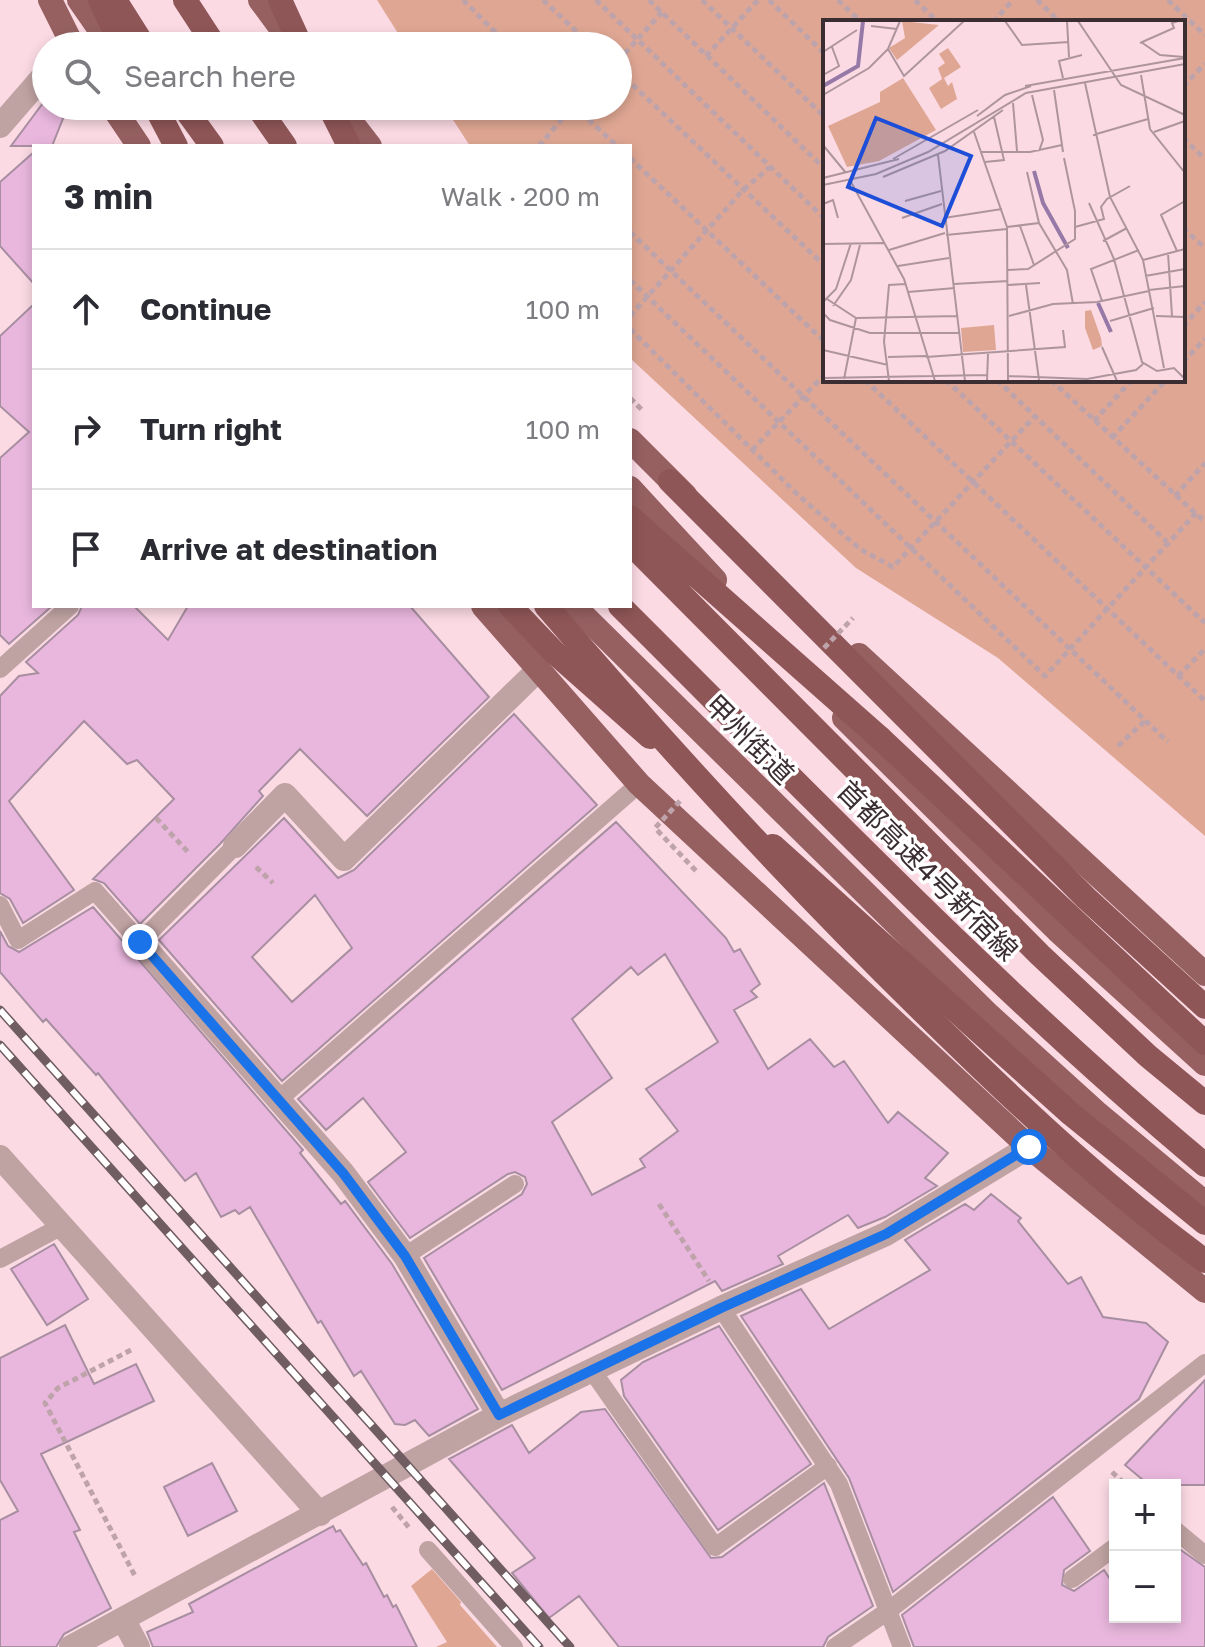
<!DOCTYPE html>
<meta charset="utf-8">
<style>
:root{--surface:#fff;--page:#f2f2f3;--text:#2b2b33;--muted:#7c7c81;--line:#e1e1e2}
body{margin:0;font-family:"Golos Text","Noto Sans JP",sans-serif;background:var(--page);color:var(--text)}
.controls{position:absolute;right:24px;bottom:24px;display:grid;overflow:hidden;border-radius:0px;box-shadow:0 4px 12px #0003}
.controls button{width:72px;height:72px;display:grid;place-items:center;padding:0;border:0;border-bottom:2px solid var(--line);background:var(--surface);color:var(--text);font:40px sans-serif}
.stop{position:absolute;width:24px;height:24px;margin:-18px;border:6px solid #1a73e8;border-radius:50%;background:#fff}
.stop.end{background:#1a73e8;border-color:#fff;box-shadow:0 2px 8px #0008}
.list{margin:0;padding:0;list-style:none}
h2{display:flex;justify-content:space-between;align-items:center;height:104px;margin:0;padding:0 32px;font-size:34px}
h2 small{font-size:26px;font-weight:400;color:var(--muted)}
.list li{display:grid;grid-template-columns:52px 1fr auto;gap:24px;align-items:center;box-sizing:border-box;height:120px;padding:0 32px;border-top:2px solid var(--line)}
.list b{display:block;font-size:30px;white-space:nowrap}
.list em{font-size:26px;font-style:normal;color:var(--muted)}
.icon{flex:none;width:44px;height:44px;fill:none;stroke:currentColor;stroke-width:2;stroke-linecap:round;stroke-linejoin:round}
.map{position:relative;flex:none;width:1205px;height:1647px;overflow:hidden}
.search{position:absolute;background:var(--surface);box-shadow:0 4px 12px #0003;left:32px;top:32px;width:600px;height:88px;display:flex;align-items:center;gap:20px;box-sizing:border-box;padding:0 28px;border-radius:44px;color:var(--muted);font-size:30px}
.panel{position:absolute;background:var(--surface);box-shadow:0 4px 12px #0003;left:32px;top:144px;width:600px;height:464px;border-radius:0px}
.map>svg:first-child{display:block}
.green{fill:#dfa793;fill-rule:evenodd}
.building{fill:#e9b7dd;stroke:#a78ea0;stroke-width:2;fill-rule:evenodd}
.lines{fill:none;stroke-linecap:round;stroke-linejoin:round}
.path{stroke:#bea3ab;stroke-width:5;stroke-dasharray:6 4;stroke-linecap:butt}
.service{stroke:#bfa2a2;stroke-width:18}
.minor{stroke:#bfa2a2;stroke-width:24}
.trunk{stroke:#966061;stroke-width:24}
.motorway{stroke:#8f5657;stroke-width:24}
.rail-casing{stroke:#6f5d62;stroke-width:9}
.rail{stroke:#fff;stroke-width:6;stroke-dasharray:18;stroke-linecap:butt}
.path-bridge{stroke:#bea3ab;stroke-width:5;stroke-dasharray:6 4;stroke-linecap:butt}
.motorway-bridge{stroke:#8f5657;stroke-width:24}
.route{stroke:#1a73e8;stroke-width:10}
.labels{text-anchor:middle;dominant-baseline:central;stroke-width:7;stroke-linejoin:round;paint-order:stroke}
.street-label{font-size:28px;fill:#3b2e32;stroke:#fff}
.inset-river{fill:none;stroke:#9679a7;stroke-width:4}
.inset-road{fill:none;stroke:#ae959d;stroke-width:2}
.view{fill:#1d4ed8;fill-opacity:0.15;stroke:#1d4ed8;stroke-width:4}
.inset-edge{fill:none;stroke:#3b2e32;stroke-width:4}
</style>
<div class="map">
<svg width="1205" height="1647" viewBox="0 0 1205 1647">
<rect width="100%" height="100%" fill="#fbdae4"/>
<path class="green" d="M377,0H1205V836L998,658L856,568L630,358V146H470L444,106H618V46H406ZM825,22H1183V380H825Z
M432,1569L461,1602L460,1605L497,1647H436L447,1642L411,1586Z"/>
<path class="building" d="M46,99V106H68L52,146H11Z
M34,152V284L0,246V182Z
M34,304V606H52L9,644L0,635V458L29,432L0,406V336Z
M82,606H134L168,640L188,606H410L489,697L367,816L300,749L259,791L263,796L220,844L140,924L104,883L93,879L174,799L137,760L127,764L84,721L9,801L74,890L23,923L10,899L0,893V696L19,676L38,673L26,662L78,615Z
M514,714L597,805L282,1081L159,940L284,818L338,878L354,870ZM315,895L352,948L292,1002L252,957Z
M616,822L726,938L734,952L740,949L760,984L751,991L757,997L734,1010L768,1069L810,1039L834,1067L844,1061L888,1123L898,1112L948,1153L925,1178L937,1186L885,1217L858,1228L848,1215L778,1256L783,1264L722,1291L715,1281L502,1390L424,1258L522,1194L527,1184L525,1177L515,1172L508,1174L410,1238L368,1182L406,1152L363,1098L326,1130L298,1099ZM665,954L718,1042L646,1089L678,1131L640,1159L645,1167L592,1195L552,1122L612,1078L572,1019L631,967L638,975Z
M93,907L303,1150L300,1153L341,1204L345,1201L392,1264L478,1409L429,1436L415,1420L405,1425L395,1424L361,1371L354,1376L321,1321L318,1323L250,1207L239,1214L235,1210L221,1217L196,1173L185,1181L98,1073L96,1075L46,1019L43,1022L0,972V931L8,946L19,952Z
M991,1194L1021,1218L1018,1221L1068,1284L1081,1277L1103,1317L1146,1323L1168,1342L1139,1399L893,1592L849,1478L741,1316L801,1289L829,1329L930,1270L905,1240L965,1204L974,1210Z
M54,1244L88,1299L47,1325L11,1269Z
M65,1325L94,1384L136,1364L154,1401L41,1454L80,1530L74,1532L111,1608L64,1634L56,1647H0V1520L18,1511L0,1480V1358Z
M719,1326L811,1464L718,1530L624,1396L621,1380L643,1362Z
M1205,1380V1485H1149L1125,1465Z
M605,1409L711,1558L722,1557L824,1483L873,1606L828,1637L823,1647H619L579,1596L549,1618L512,1573L535,1558L449,1459L512,1425L529,1453L581,1412Z
M212,1463L237,1511L188,1536L164,1487Z
M1053,1497L1090,1551L1064,1570L1062,1585L1074,1591L1104,1570L1115,1587V1617H1175V1546L1205,1567V1647H914L902,1615Z
M333,1526L336,1532L340,1530L363,1565L366,1563L384,1597L387,1595L393,1607L396,1605L417,1647H153L147,1632L193,1612L189,1604Z"/>
<g class="lines">
<path class="path" d="M463,0L509,46
M543,0L592,46
M596,0L825,219
M649,0L825,169
M702,0L825,117
M769,0L825,54
M838,0L861,22
M915,0L938,22
M1037,0L1060,22
M1168,0L1205,35
M993,22L1013,0
M706,56L758,0
M618,61L662,12
M618,71L825,266
M1183,86L1205,64
M574,106L617,146
M1183,138L1205,159
M539,146L573,106
M630,158L825,342
M1183,228L1205,248
M630,232L1168,742
M630,280L1045,676L1197,512
M630,316L743,190L770,167
M1183,326L1205,302
M630,329L797,494L860,549L893,567L1035,416
M1183,362L1205,339
M865,380L1205,701
M946,380L1205,623
M997,380L1167,542
M1051,380L1205,522
M630,398L642,410
M1094,421L1132,380
M1112,438L1166,380
M752,450L825,374
M1175,496L1205,463
M1178,676L1205,649
M1118,746L1146,720
M156,818L188,852
M256,867L273,883
M659,1204L709,1281
M131,1350L58,1388L45,1403L135,1576
M1112,1472L1126,1485
M392,1507L411,1530"/>
<path class="service" d="M0,669L70,606
M0,905L18,940L95,891L140,942L235,846
M278,1100L639,784
M405,1256L515,1184
M0,1259L62,1226
M721,1308L839,1484L902,1647
M591,1369L715,1547L828,1466
M1175,1530L1205,1555
M428,1550L514,1647
M1072,1579L1115,1547
M835,1647L888,1611L1205,1363"/>
<path class="minor" d="M0,126L46,73
M235,846L285,795L344,859L537,671
M140,942L343,1173L405,1256L499,1415
M0,1157L320,1514
M123,1619L138,1647
M71,1647L499,1415L721,1308L886,1234L1029,1147"/>
<path class="trunk" d="M50,0L73,46
M79,0L111,46
M260,0L294,46
M112,106L139,146
M339,106L370,146
M630,440L685,495
M630,488L715,580
M483,606L639,784L1029,1147L1205,1291
M574,606L989,1015L1096,1112L1205,1203
M859,655L1205,974
M844,718L1058,931L1205,1064"/>
<path class="motorway" d="M115,0L144,46
M185,0L215,46
M280,0L301,46
M183,106L212,146
M257,106L285,146
M329,106L349,146
M670,481L1086,898L1205,1007
M510,606L554,652L650,737
M880,738L1205,1043
M773,846L1071,1114L1205,1223"/>
<g class="rail-casing">
<path id="rail" d="M0,1010L570,1647
M0,1045L539,1647"/>
</g>
<use href="#rail" class="rail"/>
<path class="path-bridge" d="M824,648L853,618
M680,801L655,828L698,873"/>
<path class="motorway-bridge" d="M100,0L122,46
M155,106L176,146
M630,517L880,738
M630,543L1040,955L1148,1056L1205,1103
M546,606C675,756 808,901 950,1038C1031,1117 1114,1194 1205,1261
M620,606C811,796 998,992 1205,1165"/>
</g>
<g class="lines">
<path class="route" d="M140,942L343,1173L405,1256L499,1415L721,1308L886,1234L1029,1147"/>
</g>
<g class="labels">
<g class="street-label">
<text transform="translate(750 739) rotate(45)">甲州街道</text>
<text transform="translate(928 870) rotate(45)">首都高速4号新宿線</text>
</g>
</g>
<g transform="translate(823 20)">
<rect width="362" height="362" fill="#fbdae4"/>
<path d="M79,1L116,5L74,40L66,28L82,18ZM125,28L138,47L121,58L125,66L129,62L134,79L118,89L106,68L119,59L115,48L122,43L116,34ZM80,58L113,110L56,141L24,147L5,106L57,82V72ZM268,290L278,318L279,326L270,330L262,308V291ZM171,305L173,330L140,332L138,308Z" fill="#dfa793"/>
<path class="inset-river" d="M0,66L35,46L40,1M211,151L220,183L245,228M275,283L288,312"/>
<path class="inset-road" d="M77,1L65,29L81,56L141,1M182,1L199,25L246,22M244,1L246,37M255,1L298,65L362,95M48,6L74,9M318,22L337,35L361,37M317,23L351,8L349,3L355,1M0,32L34,10M0,55L16,46L9,27M318,55L327,109L362,153M240,58L236,41L259,35M262,63L287,177L320,240L341,348M202,66L362,38M231,70L240,132M0,75L46,48L65,29M209,75L220,120L216,131M190,83L194,131M154,96L182,75L208,66M151,112L184,207L185,361M331,112L362,101M270,115L325,99M0,125L23,153M158,132H207L239,125M115,135L142,361M70,139L155,90M162,142L181,140L171,97M204,152L216,203L244,250L250,284M60,157L122,131L180,90M0,158L76,139M28,162L81,259L112,361M0,165L53,154L105,132L203,73L362,44M82,181L118,171M266,183L291,239L319,342L334,351L351,348L362,359M0,184L10,180L15,198M79,198L119,184M121,198L179,189M197,206L211,245M184,207L216,203M252,207L281,199L278,187L284,179L307,166M123,215L184,209M280,221L304,208M0,224L62,223M66,230L122,213M354,231L338,195L362,181M345,233L349,296M320,240L362,229M75,246L126,238M185,250L205,249L252,219V191L241,138M322,256L362,249M131,264L185,261M185,265L217,263M203,265L216,360M326,270L362,266M85,272L132,268M4,279L33,298L135,296M279,281L268,249L316,230M0,282L13,269L28,223M10,286L28,260L37,225M0,293L7,300L47,313H137M186,296L230,284L274,282L326,271M333,296L362,297M287,301L331,288M279,327L294,361M0,330L65,345M65,337L103,336M103,337L242,327L240,310M185,356L264,359L313,350L320,344M0,358L164,355M21,359L33,298M66,361L61,322L66,265L82,264M164,361L165,334"/>
<path class="view" d="M53,98L148,136L119,206L25,167Z"/>
<rect width="362" height="362" class="inset-edge"/>
</g>
</svg>
<div class="controls">
<button>+</button>
<button>−</button>
</div>
<div class="stop" style="left:1029px;top:1147px"></div>
<div class="stop end" style="left:140px;top:942px"></div>
<div class="search"><svg class="icon" aria-label="search" viewBox="0 0 24 24"><circle cx="10" cy="10" r="6"/><path d="M15 15l6 6"/></svg>Search here</div>
<section class="panel">
<h2>3 min<small>Walk · 200 m</small></h2>
<ul class="list">
<li><svg class="icon" aria-label="ahead" viewBox="0 0 24 24"><path d="M12 20V5M6 11l6-6 6 6"/></svg><div><b>Continue</b></div><em>100 m</em></li>
<li><svg class="icon" aria-label="right" viewBox="0 0 24 24"><path d="M7 20v-9h11M14 6l5 5-5 5"/></svg><div><b>Turn right</b></div><em>100 m</em></li>
<li><svg class="icon" aria-label="arrive" viewBox="0 0 24 24"><path d="M6 21V4h12l-3 4 3 4H6"/></svg><div><b>Arrive at destination</b></div></li>
</ul>
</section>
</div>
